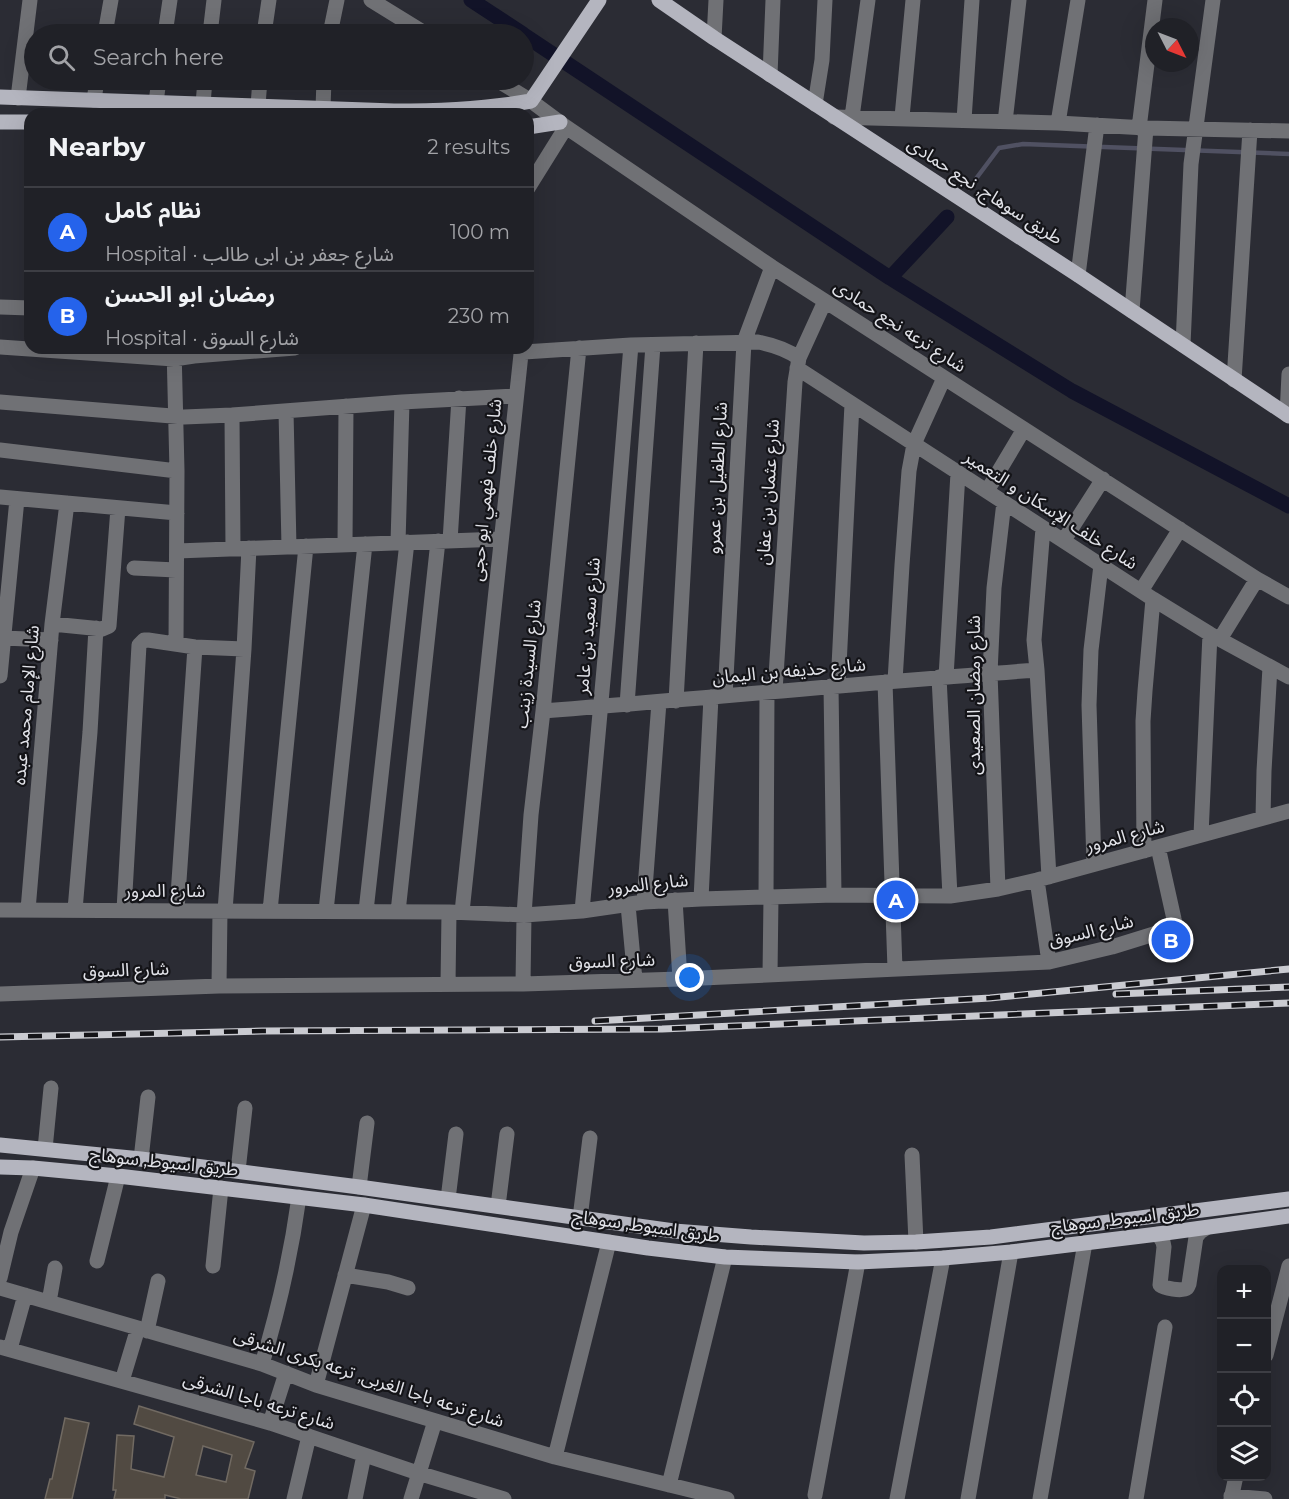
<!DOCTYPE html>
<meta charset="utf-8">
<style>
:root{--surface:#202127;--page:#28292f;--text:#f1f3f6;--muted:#a2a3a7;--line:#3d3e44;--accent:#2563eb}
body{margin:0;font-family:Montserrat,"Noto Sans Arabic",sans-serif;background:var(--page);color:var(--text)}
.controls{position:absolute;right:18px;bottom:18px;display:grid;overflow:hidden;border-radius:12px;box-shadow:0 6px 24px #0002}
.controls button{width:54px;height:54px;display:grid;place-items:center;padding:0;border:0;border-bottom:2px solid var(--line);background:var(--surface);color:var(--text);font:30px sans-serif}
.compass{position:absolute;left:1145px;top:18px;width:54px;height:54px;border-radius:50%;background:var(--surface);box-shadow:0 6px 24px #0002;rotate:132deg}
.you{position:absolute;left:690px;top:978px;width:21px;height:21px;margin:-15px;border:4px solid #fff;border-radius:50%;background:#1a73e8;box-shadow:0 0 0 9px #1a73e833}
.badge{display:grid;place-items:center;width:39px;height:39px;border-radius:50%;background:var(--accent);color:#fff;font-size:20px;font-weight:700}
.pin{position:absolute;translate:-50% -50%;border:3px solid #fff;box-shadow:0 2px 6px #0006}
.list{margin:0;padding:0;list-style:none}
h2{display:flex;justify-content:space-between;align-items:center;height:78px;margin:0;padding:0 24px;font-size:26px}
h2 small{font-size:20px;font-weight:400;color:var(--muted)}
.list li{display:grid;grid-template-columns:39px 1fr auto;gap:18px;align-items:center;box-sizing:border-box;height:84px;padding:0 24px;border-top:2px solid var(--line)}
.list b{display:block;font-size:22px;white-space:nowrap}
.list p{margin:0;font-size:20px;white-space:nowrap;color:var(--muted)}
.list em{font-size:20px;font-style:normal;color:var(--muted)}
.icon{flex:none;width:33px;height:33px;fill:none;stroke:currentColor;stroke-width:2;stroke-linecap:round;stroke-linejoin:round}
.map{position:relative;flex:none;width:1289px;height:1499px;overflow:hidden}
.search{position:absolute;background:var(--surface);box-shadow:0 6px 24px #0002;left:24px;top:24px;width:510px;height:66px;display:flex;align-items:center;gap:15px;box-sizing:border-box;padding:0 21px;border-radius:33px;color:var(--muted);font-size:22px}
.panel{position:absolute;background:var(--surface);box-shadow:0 6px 24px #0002;left:24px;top:108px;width:510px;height:246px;border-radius:18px}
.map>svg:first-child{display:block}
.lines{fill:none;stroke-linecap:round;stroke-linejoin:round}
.stream{stroke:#505162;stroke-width:4.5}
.canal{stroke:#121328;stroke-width:15}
.building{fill:#514a42;stroke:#716a62;stroke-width:1.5;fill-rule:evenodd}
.minor{stroke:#707175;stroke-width:15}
.major{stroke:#b4b5bf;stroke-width:15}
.rail-casing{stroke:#cacbd1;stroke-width:7}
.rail{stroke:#141418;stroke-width:4.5;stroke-dasharray:14;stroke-linecap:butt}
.labels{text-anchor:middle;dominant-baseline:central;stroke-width:4.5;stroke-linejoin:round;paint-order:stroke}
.street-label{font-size:18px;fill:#e2e3e9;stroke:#141418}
</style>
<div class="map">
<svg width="1289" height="1499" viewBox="0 0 1289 1499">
<rect width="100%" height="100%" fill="#2b2c34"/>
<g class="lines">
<path class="stream" d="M969,188L999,148L1023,144L1289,154"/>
<path class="canal" d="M471,0L523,34
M524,35L890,278L1072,391L1289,506
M890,278L947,217"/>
</g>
<path class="building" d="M139,1406L254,1442L245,1468L255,1471L248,1499H181L165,1495V1499H114L116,1490H113L117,1435L134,1436L131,1469L164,1477L174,1437L134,1424ZM203,1446L232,1455L226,1482L196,1475Z
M65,1418L89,1423L72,1499H45L50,1479H52Z"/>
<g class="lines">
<path class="minor" d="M371,0L426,34
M105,34L111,0
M165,34L170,0
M210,34L214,0
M264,34L269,0
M330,34L337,0
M714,38L716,0
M770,75L773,0
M497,80L531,101L566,127L772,267L1257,579L1289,597
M18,98L30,0
M94,100L97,80
M156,102L159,80
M203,104L205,80
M815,104L822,60L825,0
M258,105L260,80
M323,108L324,80
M834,117L1058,123L1146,128L1289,131
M852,117L868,0
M902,117L913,0
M964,120L972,0
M1005,122L1019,0
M1058,123L1078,0
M1139,128L1155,0
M528,188L566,127
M1078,275L1097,125
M0,307L30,308
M1132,311L1146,128
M1183,345L1191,164L1213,0
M0,347L174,359L194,356L295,348
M174,348L177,471L176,644
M797,368L1153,599L1210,634L1289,677
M1234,380L1250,130
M0,402L184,417L232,415L402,402L516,396
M286,411L289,547
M232,415L233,549
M1287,415L1289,374
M0,450L177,471
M987,491L1024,429
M0,497L177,513
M1043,528L1034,640L1037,670L1049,877
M1064,540L1103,479
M450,541L459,398
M398,543L402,402
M345,545L346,406
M177,551L501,539
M134,568L176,570
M1141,591L1180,529
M52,624L102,629L109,626L118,508
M3,638L51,640
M1220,639L1257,579
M0,676L17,499
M939,677L950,896
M946,677L958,473
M895,681L902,565L909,471L914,444L944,378
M885,682L895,969
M831,686L834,895
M838,686L852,404
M775,691L795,382L799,358L825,301
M725,696L744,342L772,267
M676,701L696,343
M627,705L653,345
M543,711C708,698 873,682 1037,670
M1263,818L1264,771L1270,667
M1201,835L1210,634
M1144,851L1143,721L1145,691L1153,599
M1094,864L1089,705L1091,650L1101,565
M1037,880L1049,962
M998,889L990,673L994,588L1004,502
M766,897L767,691
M701,899L711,697
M675,900L680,979
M644,902L659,702
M628,905L635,980
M0,910L449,912L524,915L582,911L644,902L701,899L834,895L950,896L998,889L1037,880L1289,811
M28,910L52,624L67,503
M75,910L90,732L96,628
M124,910L139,645L144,640H148L195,647L244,649
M177,910L195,647
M225,911L244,649L249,548
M270,911L306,546
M326,911L365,544
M366,911L407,542
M582,911L608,625L631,345
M398,912L438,541
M462,912L521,354L524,352L631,345L758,342C774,345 786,349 799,358
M770,975L771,897
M448,984L449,912
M523,984L524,915L531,815L543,711L579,348
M219,986L220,911
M0,994L219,986L523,984L680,979L1049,962L1112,947L1170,929L1175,923L1174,919L1158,847
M45,1149L51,1088
M912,1155L916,1242
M141,1159L148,1097
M238,1171L245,1108
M359,1187L367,1123
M448,1199L456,1134
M498,1206L507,1134
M580,1218L590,1138
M1158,1234L1163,1242L1164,1247L1160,1285C1164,1288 1182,1292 1187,1288C1188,1287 1188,1286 1189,1284L1196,1237L1200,1232L1206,1228
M97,1261L118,1176
M213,1266L221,1188
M345,1275L388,1282L408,1288
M0,1278L11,1232L33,1168
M0,1288L262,1364L316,1385L555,1457L727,1499
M49,1302L55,1268
M147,1331L158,1281
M0,1347L270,1423L418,1473L504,1499
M10,1349L25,1295
M1266,1355L1289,1266
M262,1364C279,1308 291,1255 299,1197
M122,1381L138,1328
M316,1385L364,1205
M270,1423L286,1373
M555,1457L609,1242
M669,1485L725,1257
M815,1495L858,1262
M1231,1496L1265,1499
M294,1499L309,1436
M355,1499L364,1455
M411,1499L435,1421
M897,1499L943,1258
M968,1499L1011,1252
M1040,1499L1085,1243
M1136,1499L1165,1327
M1231,1499L1236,1476"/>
<path class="major" d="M659,0L714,38L1078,275L1289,416
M0,97L394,111C440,111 485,109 531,101L599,0
M0,122H30
M528,127L560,122
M0,1145L141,1159L359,1187L674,1231L751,1237L864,1243L916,1242L991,1237L1289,1199
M0,1167L33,1168L118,1176L364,1205L648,1248L725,1257L858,1262L943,1258L1011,1252L1158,1234L1289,1216"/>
<g class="rail-casing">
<path id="rail" d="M1116,994L1289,987
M595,1021L990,998L1289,969
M0,1037L262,1031L662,1029L1289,1003"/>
</g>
<use href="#rail" class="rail"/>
</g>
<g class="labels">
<g class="street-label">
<text transform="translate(985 191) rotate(33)">طريق سوهاج, نجع حمادى</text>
<text transform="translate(900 326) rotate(33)">شارع ترعه نجع حمادى</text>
<text transform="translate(717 478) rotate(-87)">شارع الطفيل بن عمرو</text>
<text transform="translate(486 490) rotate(-84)">شارع خلف فهمي ابو حجى</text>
<text transform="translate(768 492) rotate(-86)">شارع عثمان بن عفان</text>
<text transform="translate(1051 510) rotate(33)">شارع خلف الإسكان و التعمير</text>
<text transform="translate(588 626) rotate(-85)">شارع سعيد بن عامر</text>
<text transform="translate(528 664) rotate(-84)">شارع السيدة زينب</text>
<text transform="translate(789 671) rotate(-5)">شارع حذيفه بن اليمان</text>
<text transform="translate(974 695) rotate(-90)">شارع رمضان الصعيدى</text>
<text transform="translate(26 705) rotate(-85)">شارع الإمام محمد عبده</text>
<text transform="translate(1125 836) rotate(-15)">شارع المرور</text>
<text transform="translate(648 884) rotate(-6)">شارع المرور</text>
<text x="165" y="891">شارع المرور</text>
<text transform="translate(1091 931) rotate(-14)">شارع السوق</text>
<text transform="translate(612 961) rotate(-2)">شارع السوق</text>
<text transform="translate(126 970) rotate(-2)">شارع السوق</text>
<text transform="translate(164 1162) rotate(6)">طريق اسيوط, سوهاج</text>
<text transform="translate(1125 1218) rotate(-7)">طريق اسيوط, سوهاج</text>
<text transform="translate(646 1226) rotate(8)">طريق اسيوط, سوهاج</text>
<text transform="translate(369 1378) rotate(18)">شارع ترعه باجا الغربى, ترعه بكرى الشرقى</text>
<text transform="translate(259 1401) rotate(17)">شارع ترعه باجا الشرقى</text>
</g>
</g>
</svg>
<div class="controls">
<button>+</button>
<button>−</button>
<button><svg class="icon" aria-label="locate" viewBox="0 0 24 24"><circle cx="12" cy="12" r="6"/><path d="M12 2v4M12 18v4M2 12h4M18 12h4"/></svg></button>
<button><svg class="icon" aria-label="layers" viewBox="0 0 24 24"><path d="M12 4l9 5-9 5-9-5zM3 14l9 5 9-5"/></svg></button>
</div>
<svg class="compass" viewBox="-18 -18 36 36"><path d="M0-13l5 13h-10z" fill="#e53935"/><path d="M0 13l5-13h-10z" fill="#a2a3a7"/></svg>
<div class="you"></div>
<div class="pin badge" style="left:896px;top:900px">A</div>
<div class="pin badge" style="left:1171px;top:940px">B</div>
<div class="search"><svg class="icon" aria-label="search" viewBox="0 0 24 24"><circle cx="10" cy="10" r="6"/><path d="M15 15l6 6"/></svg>Search here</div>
<section class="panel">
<h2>Nearby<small>2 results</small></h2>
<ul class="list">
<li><span class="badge">A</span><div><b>نظام كامل</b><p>Hospital · شارع جعفر بن ابى طالب</p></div><em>100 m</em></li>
<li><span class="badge">B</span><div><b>رمضان ابو الحسن</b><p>Hospital · شارع السوق</p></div><em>230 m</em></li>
</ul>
</section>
</div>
